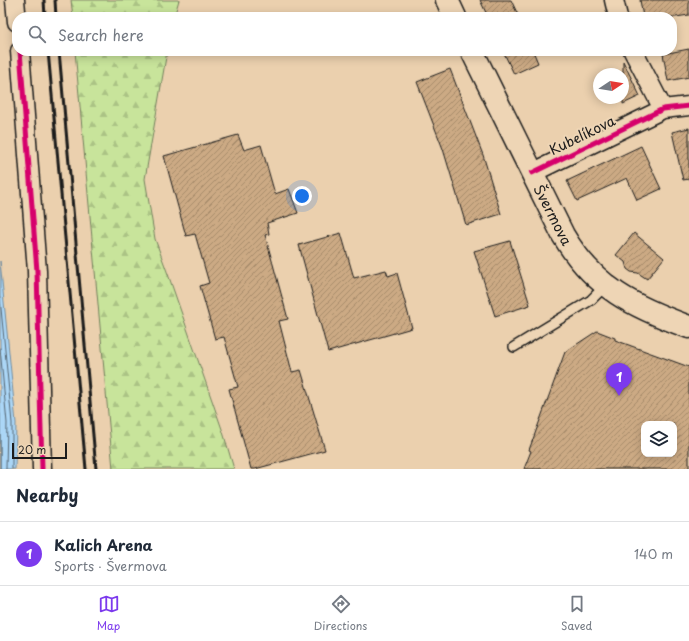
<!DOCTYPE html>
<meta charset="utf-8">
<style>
:root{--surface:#fff;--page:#f6f6f7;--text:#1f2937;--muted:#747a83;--line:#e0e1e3;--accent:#7c3aed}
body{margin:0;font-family:"Playpen Sans",sans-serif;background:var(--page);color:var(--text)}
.controls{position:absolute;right:12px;bottom:12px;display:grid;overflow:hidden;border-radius:8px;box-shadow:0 2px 10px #0003}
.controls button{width:36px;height:36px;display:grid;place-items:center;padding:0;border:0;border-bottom:1px solid var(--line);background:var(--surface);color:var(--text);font:20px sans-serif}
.compass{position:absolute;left:593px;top:68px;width:36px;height:36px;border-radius:50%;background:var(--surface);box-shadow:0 2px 10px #0003;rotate:78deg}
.scale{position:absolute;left:12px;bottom:10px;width:55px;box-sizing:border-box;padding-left:4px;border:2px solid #1c1c1c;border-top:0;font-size:11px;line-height:14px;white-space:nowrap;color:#1c1c1c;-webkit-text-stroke:3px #eed5b5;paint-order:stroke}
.you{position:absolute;left:302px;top:196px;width:14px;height:14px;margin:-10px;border:3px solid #fff;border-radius:50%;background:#1a73e8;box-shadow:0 0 0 6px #1a73e833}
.badge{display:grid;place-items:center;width:26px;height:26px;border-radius:50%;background:var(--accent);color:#fff;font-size:13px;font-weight:700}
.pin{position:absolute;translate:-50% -33px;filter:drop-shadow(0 1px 2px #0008)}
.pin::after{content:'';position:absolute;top:21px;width:14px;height:12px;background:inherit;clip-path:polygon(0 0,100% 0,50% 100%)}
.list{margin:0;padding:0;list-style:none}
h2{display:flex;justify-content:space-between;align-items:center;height:52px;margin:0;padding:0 16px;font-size:17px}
h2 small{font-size:13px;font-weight:400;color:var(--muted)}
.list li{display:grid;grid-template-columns:26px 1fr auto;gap:12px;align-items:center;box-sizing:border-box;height:64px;padding:0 16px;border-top:1px solid var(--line)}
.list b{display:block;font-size:15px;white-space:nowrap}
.list p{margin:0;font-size:13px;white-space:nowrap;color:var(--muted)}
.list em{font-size:13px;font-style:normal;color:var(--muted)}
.icon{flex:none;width:22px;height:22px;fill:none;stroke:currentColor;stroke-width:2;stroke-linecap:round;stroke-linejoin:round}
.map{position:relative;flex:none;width:689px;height:469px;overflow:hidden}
.search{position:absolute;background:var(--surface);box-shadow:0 2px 10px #0003;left:12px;right:12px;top:12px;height:44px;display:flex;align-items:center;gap:10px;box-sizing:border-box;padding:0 14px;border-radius:16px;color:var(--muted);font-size:15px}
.sheet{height:116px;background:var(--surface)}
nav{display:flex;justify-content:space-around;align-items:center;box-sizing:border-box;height:56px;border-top:1px solid var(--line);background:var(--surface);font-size:11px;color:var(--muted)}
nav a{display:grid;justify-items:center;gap:2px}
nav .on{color:var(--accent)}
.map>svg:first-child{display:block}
.forest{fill:url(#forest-firs);stroke:#72805c}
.water{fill:#abd6f6;stroke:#728c9f}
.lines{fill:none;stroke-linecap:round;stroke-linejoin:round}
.shore{stroke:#556673;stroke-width:1}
.building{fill:url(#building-hatch);stroke:#1c1c1c;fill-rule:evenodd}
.service-casing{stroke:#1c1c1c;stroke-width:12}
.minor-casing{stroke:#1c1c1c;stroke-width:21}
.secondary-casing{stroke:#1c1c1c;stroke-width:25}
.service{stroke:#eed5b5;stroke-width:9}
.minor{stroke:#eed5b5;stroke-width:18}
.secondary{stroke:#eed5b5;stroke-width:22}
.rail{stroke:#1c1c1c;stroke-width:3}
.cycleway-casing{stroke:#eed5b5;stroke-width:8}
.cycleway{stroke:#d6006c;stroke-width:5}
.labels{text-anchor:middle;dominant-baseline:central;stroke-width:4;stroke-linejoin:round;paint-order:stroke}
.street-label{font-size:14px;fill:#1c1c1c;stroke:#eed5b5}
</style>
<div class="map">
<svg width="689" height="469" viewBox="0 0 689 469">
<defs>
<pattern id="forest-firs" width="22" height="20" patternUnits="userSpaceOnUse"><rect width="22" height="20" fill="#c8e49b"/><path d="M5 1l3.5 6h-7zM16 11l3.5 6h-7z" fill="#abc385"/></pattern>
<pattern id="building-hatch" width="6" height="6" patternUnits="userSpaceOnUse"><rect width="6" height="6" fill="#ccaa84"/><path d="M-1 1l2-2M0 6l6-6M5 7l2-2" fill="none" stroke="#a58a6b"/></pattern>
</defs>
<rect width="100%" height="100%" fill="#ebd0ae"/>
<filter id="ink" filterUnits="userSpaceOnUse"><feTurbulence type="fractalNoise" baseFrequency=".025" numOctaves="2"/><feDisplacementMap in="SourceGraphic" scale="8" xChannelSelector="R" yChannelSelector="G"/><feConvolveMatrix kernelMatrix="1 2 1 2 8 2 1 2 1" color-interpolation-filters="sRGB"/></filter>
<g filter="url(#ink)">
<path class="forest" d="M71,0H179L174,17H73Z
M75,51H167L145,179L155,239L169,277L223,432L234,469H113Z"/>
<path class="water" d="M0,261L16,423L15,469H0Z"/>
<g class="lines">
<path class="shore" d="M0,298L12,423V469
M0,348L7,423L6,469
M0,414V469"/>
</g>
<path class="building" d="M480,0H511L519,17H488Z
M640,0H689V15L676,17H643Z
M689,49V77L668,81L663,54Z
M503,51H533L538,63L514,74Z
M623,61L640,96L623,104Z
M450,69L483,155L501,214L466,225L443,149L417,82Z
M689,128V179L683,180L672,132Z
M238,135L244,150L261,145L275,194L289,189L298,213L267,223L269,234L265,235L288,319L279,321L292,372L301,370L325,450L255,469H251L229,389L238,387L224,337L215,339L200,286L209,283L195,234L186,236L164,156Z
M641,146L661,189L637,200L627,178L577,201L567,181Z
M341,233L354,278L386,270L388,276L397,273L412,328L328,352L299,245Z
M634,233L664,258L647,279L638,273L631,272L627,269L625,262L616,255Z
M510,241L530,305L495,316L474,251Z
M597,331L615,338V340L689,367V469H524L531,451L529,450L565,352ZM644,424H674V454H644Z"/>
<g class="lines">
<g class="service-casing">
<path id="service" d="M514,347L591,300L605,286"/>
</g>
<g class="minor-casing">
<path id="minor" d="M15,0L17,22
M614,0L618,17
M20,51L37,271L42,469
M633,51L663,109
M532,173L663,109L689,106"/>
</g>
<g class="secondary-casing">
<path id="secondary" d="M447,0L455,17
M472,51L563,235C594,288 634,307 689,327"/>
</g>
<use href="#service" class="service"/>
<use href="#minor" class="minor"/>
<use href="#secondary" class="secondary"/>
<path class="rail" d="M44,0L45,17
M55,0L56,17
M48,51L86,469
M59,51L96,469"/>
<g class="cycleway-casing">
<path id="cycleway" d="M20,51L37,271L42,469
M532,173L663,109L689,106"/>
</g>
<use href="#cycleway" class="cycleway"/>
</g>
</g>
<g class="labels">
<g class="street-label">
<text transform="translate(582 135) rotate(-26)">Kubelíkova</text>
<text transform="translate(553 215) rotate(63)">Švermova</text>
</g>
</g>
</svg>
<div class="controls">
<button><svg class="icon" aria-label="layers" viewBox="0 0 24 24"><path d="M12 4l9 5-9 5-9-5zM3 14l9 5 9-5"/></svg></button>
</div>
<svg class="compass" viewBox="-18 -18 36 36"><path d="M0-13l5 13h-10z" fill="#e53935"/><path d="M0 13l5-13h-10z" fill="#747a83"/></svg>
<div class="scale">20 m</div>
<div class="you"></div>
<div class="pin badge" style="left:619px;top:396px">1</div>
<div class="search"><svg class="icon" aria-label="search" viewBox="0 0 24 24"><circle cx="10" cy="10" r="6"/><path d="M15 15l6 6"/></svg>Search here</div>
</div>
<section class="sheet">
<h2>Nearby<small></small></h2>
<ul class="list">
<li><span class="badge">1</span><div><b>Kalich Arena</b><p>Sports · Švermova</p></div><em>140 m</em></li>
</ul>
</section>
<nav>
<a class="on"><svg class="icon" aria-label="map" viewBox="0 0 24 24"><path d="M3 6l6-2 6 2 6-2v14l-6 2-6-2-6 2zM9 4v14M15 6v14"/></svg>Map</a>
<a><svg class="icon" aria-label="directions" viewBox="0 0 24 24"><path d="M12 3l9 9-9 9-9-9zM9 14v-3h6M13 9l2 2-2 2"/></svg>Directions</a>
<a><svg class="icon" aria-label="saved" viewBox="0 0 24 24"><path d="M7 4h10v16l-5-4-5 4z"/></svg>Saved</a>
</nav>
